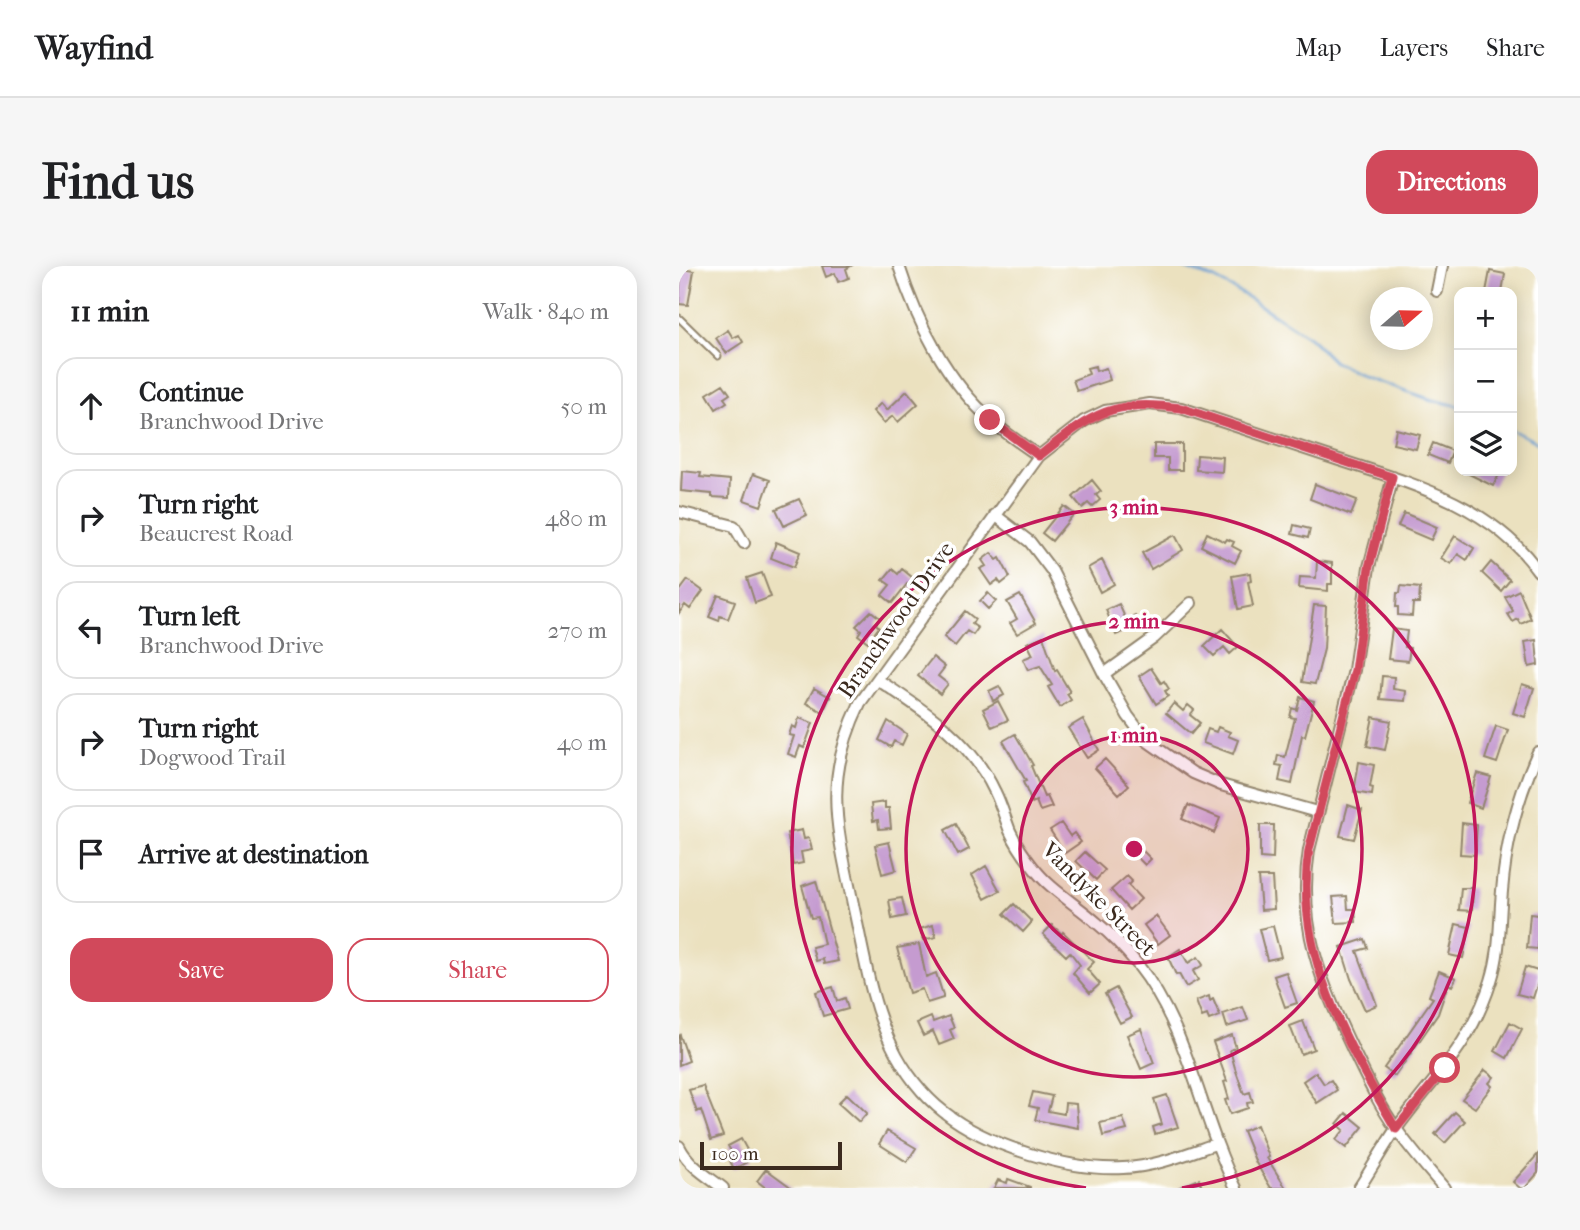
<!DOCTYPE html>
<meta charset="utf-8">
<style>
:root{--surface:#fff;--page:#f6f6f6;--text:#202124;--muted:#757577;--line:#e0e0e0;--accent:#d1495b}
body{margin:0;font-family:"IM FELL French Canon",serif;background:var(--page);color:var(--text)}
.controls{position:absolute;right:21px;top:21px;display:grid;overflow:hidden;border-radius:14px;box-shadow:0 4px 18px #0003}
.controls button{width:63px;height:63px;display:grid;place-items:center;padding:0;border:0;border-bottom:2px solid var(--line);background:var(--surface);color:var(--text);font:35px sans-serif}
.compass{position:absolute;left:691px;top:21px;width:63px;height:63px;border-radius:50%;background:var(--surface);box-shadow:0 4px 18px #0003;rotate:70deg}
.scale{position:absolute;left:21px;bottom:18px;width:142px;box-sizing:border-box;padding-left:7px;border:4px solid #3b2a1e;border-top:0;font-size:19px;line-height:24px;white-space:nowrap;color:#3b2a1e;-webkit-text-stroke:5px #fff;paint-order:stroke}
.stop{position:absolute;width:21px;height:21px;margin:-16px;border:5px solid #d1495b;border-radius:50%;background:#fff}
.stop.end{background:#d1495b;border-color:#fff;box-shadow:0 2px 7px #0008}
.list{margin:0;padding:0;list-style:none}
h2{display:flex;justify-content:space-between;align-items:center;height:91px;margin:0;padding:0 28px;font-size:30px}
h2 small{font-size:23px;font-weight:400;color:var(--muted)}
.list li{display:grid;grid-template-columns:46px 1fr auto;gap:21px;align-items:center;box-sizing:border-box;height:98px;margin:0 14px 14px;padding:0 14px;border:2px solid var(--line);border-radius:21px}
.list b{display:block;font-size:26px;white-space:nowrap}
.list p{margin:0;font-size:23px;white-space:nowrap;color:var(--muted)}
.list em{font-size:23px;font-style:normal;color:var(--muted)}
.actions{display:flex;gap:14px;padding:21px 28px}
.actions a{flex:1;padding:16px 0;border:2px solid var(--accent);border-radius:21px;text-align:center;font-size:24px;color:var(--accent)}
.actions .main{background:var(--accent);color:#fff}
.icon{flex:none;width:38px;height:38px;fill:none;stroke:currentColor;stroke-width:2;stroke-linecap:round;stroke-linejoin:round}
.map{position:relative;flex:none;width:859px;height:922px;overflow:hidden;border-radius:21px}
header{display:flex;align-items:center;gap:42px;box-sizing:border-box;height:98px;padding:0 35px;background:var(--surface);border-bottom:2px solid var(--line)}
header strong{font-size:33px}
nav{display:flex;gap:38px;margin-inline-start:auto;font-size:24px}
.intro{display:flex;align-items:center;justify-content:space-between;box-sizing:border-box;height:168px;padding:0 42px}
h1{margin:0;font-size:49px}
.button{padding:18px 32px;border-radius:21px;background:var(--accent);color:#fff;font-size:24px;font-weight:700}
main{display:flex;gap:42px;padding:0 42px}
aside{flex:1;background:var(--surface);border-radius:21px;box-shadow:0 4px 18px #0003}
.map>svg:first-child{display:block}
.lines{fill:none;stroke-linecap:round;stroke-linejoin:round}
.stream{stroke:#659dd3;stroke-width:2.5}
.building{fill:#c59bd0}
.lane-casing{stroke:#93866e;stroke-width:9}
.street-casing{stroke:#93866e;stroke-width:14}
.lane{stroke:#fff;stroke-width:5}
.street{stroke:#fff;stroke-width:10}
.route{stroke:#d1495b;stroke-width:9}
.ring{fill:none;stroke:#c2185b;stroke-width:3.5}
.labels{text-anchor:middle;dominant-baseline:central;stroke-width:7;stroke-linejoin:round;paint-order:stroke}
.street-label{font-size:23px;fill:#3b2a1e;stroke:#fff}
.centre{fill:#c2185b;stroke:#fff;stroke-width:3.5}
.ring-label{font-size:21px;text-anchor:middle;font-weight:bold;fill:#c2185b;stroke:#fff;stroke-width:7;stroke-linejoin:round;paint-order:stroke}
</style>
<header>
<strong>Wayfind</strong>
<nav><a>Map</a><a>Layers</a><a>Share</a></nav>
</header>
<div class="intro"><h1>Find us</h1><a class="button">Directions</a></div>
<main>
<aside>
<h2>11 min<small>Walk · 840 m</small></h2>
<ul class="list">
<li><svg class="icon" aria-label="ahead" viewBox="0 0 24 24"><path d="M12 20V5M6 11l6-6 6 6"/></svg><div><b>Continue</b><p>Branchwood Drive</p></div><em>50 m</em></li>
<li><svg class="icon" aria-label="right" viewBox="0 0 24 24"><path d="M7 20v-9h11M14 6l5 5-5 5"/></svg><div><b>Turn right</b><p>Beaucrest Road</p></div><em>480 m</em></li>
<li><svg class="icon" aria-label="left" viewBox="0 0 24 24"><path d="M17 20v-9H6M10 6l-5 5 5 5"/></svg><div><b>Turn left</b><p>Branchwood Drive</p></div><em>270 m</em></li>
<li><svg class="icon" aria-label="right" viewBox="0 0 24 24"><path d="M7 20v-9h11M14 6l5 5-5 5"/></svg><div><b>Turn right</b><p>Dogwood Trail</p></div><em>40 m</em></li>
<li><svg class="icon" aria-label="arrive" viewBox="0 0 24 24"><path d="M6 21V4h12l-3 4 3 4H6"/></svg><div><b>Arrive at destination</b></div></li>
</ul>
<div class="actions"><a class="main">Save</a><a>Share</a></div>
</aside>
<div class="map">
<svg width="859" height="922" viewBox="0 0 859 922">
<rect width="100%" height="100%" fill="#fff"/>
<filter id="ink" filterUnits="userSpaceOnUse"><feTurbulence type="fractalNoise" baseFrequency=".0143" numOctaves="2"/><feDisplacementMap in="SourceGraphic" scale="14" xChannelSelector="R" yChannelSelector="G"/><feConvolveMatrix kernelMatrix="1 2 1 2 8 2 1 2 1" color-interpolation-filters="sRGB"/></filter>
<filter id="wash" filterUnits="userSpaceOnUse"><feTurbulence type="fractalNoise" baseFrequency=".00686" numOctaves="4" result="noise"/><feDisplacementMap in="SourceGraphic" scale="28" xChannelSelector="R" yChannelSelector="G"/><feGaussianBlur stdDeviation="1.57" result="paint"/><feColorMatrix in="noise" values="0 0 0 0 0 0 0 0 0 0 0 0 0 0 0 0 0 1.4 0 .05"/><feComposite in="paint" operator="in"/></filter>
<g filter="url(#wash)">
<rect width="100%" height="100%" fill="#ebe1bf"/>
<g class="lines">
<path class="stream" d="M499,0L536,13L562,27L631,72L655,96L686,111L753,134L780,140
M833,164L859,177"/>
</g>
<g id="blocks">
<path class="building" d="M143,0H172L167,3L170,12L159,16L156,7L147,11Z
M2,3L15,5L9,39L0,38Z
M811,5L826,8L823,26H807Z
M49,64L54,72L60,69L64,76L47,87L37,72Z
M416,100L417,105L427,102L431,114L398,125L394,114L410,108L408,102Z
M44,118L51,128L45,132L48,136L37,143L28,128Z
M228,125L239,138L219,156L214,150L205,157L194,145L202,137L208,144Z
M717,163L741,169L737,183L714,178Z
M754,177L774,185L769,197L749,189Z
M475,178H503V204H489V192H475Z
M518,189L544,191L543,206L517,204Z
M3,205L22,207L21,211L51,214L50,232L33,231V228L2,225Z
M784,205H822L814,220Z
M74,208L91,214L82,240L65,234Z
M413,214L422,225L417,229L421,234L413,241L409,237L403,242L394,231Z
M636,218L678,234L672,249L631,233Z
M120,233L128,249L105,260L97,243Z
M385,240L395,248L373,275L363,267Z
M725,247L758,261L752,274L719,260Z
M615,259L631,263L629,272L613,268Z
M528,267L546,276L548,273L555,276L553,280L562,285L556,297L522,280Z
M496,269L504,284L472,303L463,287Z
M776,270L795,282L788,294L779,288L772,298L762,292Z
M97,276L121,286L115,301L92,292Z
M312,287L318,294L321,292L331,311L322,318L319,314L312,319L301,303L307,300L303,294Z
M423,294L435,318L421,326L409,302Z
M638,295L653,297V318H649V325L620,322L621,311L637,312Z
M812,296L831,314L822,325L803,307Z
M213,303L219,308L223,303L239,316L234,323L228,318L213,337L203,329L211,319L204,314Z
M83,307L92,331L76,337L68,312Z
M571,307L572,315L569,316L574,340L559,343L553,310Z
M9,314L24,325L11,343L6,339L0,347V326Z
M722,320L741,322L740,337H734L733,350L719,349V341H717L718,327H721Z
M840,324L852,353L842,358L839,353L834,356L829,348L834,345L826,331Z
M309,327L317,335L309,343L301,335Z
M39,329L56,335L49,353L41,350L40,355L30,351Z
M341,329L357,357L338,368L331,357L338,353L328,336Z
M440,338L447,354L456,350L460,360L437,369L427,344Z
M635,339L647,340L645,383L636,418L623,416Z
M192,345L201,352L197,358L200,361L189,376L179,369L182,364L177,360Z
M286,345L296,353L293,358L299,362L294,369L288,365L276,380L265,371Z
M543,363L559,381L551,388L545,381L535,390L525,380Z
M713,363L728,365L726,381L731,382L729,395L709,393Z
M364,370L376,405L378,404L391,426L388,428L392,434L381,441L369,421L373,419L361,400L349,404L344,393L354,389L348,377Z
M857,374L859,399L850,401L846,376Z
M254,391L266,401L259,410L269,418L261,428L239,410Z
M472,402L482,417L485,415L490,423L486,425L489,430L477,438L460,410Z
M703,410L715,411L714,423L727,425L726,435L701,433Z
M843,418L855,422L846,451L834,447Z
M320,420L325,429L314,435L310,425Z
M135,422L151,431L144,446L127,437Z
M621,431L635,435L626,470L623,469L613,518L600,515L603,500L597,499L599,489L606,491L616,452L611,451L613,442L618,444Z
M319,435L329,454L313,461L304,443Z
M495,437L504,445L509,439L515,444L511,449L521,457L512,468L487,447Z
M694,451L712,455L706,484L688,480Z
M120,452L134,457L125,482L121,480L117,491L109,488L115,470L110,469L113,460L117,462Z
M404,453L420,484L408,492L389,462Z
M209,455L228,468L223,479L215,475L212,481L200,474Z
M817,460L829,464L818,497L806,493Z
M539,461L551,466L549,470L559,474L554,488L524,477L529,463L537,466Z
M336,468L354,499L352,500L365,531L368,530L373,541L361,545L357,535L353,537L344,516L347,515L324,475Z
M426,493L450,519L440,528L416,502Z
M680,496L695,499L691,521L694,522L693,529L675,526Z
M798,507L812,511L802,542L788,537Z
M206,536V542H210L212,562L200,563L199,554L194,555L192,538Z
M509,539L541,552L535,567L503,553Z
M669,539L683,544L675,573L661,570Z
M382,557L391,570L395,567L402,576L386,587L371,564Z
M783,557L798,559L796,589L781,588Z
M277,558L290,583L279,589L266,564Z
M581,559H595L594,593L581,592Z
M123,564L125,573L130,572L133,584L122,586L124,597L114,599L108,567Z
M210,576L217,604L203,608L196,579Z
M464,585L472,593L466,599L458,591Z
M406,586L426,604L417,614L397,595Z
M307,600L321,625L306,633L293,609Z
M448,610L453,615L449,619L462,633L450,644L432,624Z
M579,611H593L595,643L582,644Z
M137,615L159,695L145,698L144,693L137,695L133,681L145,678L139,651L132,652L123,620Z
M782,622H794L793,645L780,644Z
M668,630L669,643H676L677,656L657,657L654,631Z
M223,632L227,650L213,653L210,634Z
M335,638L353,656L344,666L325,648Z
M851,648L859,649V683L848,682Z
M477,650L491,669L479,678L465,659Z
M777,658L790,661L784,692L770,689Z
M254,659L257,671L244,674L241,663Z
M373,659L383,668L384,666L415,696L408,703L421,718L411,727L394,707L401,699L391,686L387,690L364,668Z
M594,660L602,691L588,694L580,663Z
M686,673L689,682L678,685L698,739L686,744L672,713L662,681Z
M240,678L247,711L257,707L264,729V732L248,737L243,723L230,727L218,682Z
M501,683L509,697L519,691L524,699L514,705L519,714L507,721L500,708L497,709L489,691Z
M846,701L859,705V716L854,732L838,728Z
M760,705L777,712L773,720L769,718L759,748L716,810L705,802L754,732L750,730Z
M607,706L618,737L606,741L595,710Z
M154,721L158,735L166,732L169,743L144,750L137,726Z
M437,722L453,751L441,757L426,728Z
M530,730L531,735L534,733L541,750L530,754L528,749L523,751L517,735Z
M564,741L569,754L548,761L544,748Z
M270,750L275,762L271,764L275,773L260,779L254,765L244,770L238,757L252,751L254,756Z
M624,755L635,783L622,788L611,760Z
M831,756L843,763L828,792L816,785Z
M462,763L475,797L462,803L448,769Z
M1,769L10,795L0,799V770Z
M553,769L557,782L551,784L556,802L565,828L571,826L574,836L568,837L569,842L551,848L546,834L550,833L545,816L548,815L534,776Z
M806,804L815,811L810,817L813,820L796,842L783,833Z
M637,806L645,818L652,814L658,824L638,837L624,815Z
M24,820L44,870L32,874L22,844L18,846L10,824Z
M354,826L373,830L369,845L385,848L386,837L397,838L399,862L356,854L359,842L350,840Z
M168,828L188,847L180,856L159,837Z
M488,829L499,861L476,868L474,861L483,858L475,833Z
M776,846L786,855L766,877L756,868Z
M667,847L684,861L667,882L657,874L665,864L658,858Z
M444,852L448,864L424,870L421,857Z
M578,859L590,891L588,892L607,922H592L577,897L564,865Z
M208,865L237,882L228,896L200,878Z
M62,873L73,893L55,903L51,895L56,892L49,880Z
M859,888V907L846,922H841L834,916Z
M87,903L113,922H87L78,915Z
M329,913L351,921V922H315L319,914L328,917Z
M520,913L523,922H499Z"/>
</g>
</g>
<g filter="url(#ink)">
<use href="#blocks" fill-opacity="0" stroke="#93866e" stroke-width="2"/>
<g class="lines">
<g class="lane-casing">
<path id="lane" d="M0,52L39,90"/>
</g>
<g class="street-casing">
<path id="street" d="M220,0C238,57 268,115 313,155C327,168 344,179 360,190
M758,25L763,0
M714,211L690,301L675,404L630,584C618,660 642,716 674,784C687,811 700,839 718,864C732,884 749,903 765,922
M0,246L55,260L65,277
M316,249L351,276L373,305L425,408L449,450L468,475L514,507L542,519L638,546
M425,408L475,372L512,337
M199,414C245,444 292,474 316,526C322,538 326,552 331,565C337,578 346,591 354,601C371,624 397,638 418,657C433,669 447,684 459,699C510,763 521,850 557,922
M536,878C507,888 476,901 444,902C390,905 308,880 265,846C244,830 225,805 213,780C192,738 185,688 175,643C158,561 143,516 181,437L360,190L405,155L426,145L471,138L502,142C551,158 600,174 648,190C724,215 811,236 859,305
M0,880C9,899 28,910 44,922
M680,922C693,902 704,882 717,863C755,811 792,779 812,715C822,684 820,657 823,625C827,576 839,530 859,486"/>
</g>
<use href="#lane" class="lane"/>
<use href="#street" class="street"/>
</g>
</g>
<g class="lines" filter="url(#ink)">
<path class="route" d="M311,154L360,190C414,148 431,133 502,142L713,211L690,301L676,404L630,584C614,685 668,778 717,863L766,802"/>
</g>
<circle cx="455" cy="583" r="114" fill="#c2185b" fill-opacity=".12"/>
<g class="ring">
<circle cx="455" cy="583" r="114"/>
<circle cx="455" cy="583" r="228"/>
<path d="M407 922A342 342 0 1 1 503 922"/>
</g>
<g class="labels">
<g class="street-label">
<text transform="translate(217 354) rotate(-55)">Branchwood Drive</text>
<text transform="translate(420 633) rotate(45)">Vandyke Street</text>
</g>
</g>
<circle cx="455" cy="583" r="10" class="centre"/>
<g class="ring-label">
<text x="455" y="248">3 min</text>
<text x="455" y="362">2 min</text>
<text x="455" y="476">1 min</text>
</g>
</svg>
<div class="controls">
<button>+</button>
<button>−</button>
<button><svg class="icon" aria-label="layers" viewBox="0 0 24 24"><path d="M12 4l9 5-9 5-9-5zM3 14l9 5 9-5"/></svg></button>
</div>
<svg class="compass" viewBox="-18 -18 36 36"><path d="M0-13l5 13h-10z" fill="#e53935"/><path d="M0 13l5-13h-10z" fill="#757577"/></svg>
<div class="scale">100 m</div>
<div class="stop" style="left:766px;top:802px"></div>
<div class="stop end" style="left:311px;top:154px"></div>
</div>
</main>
